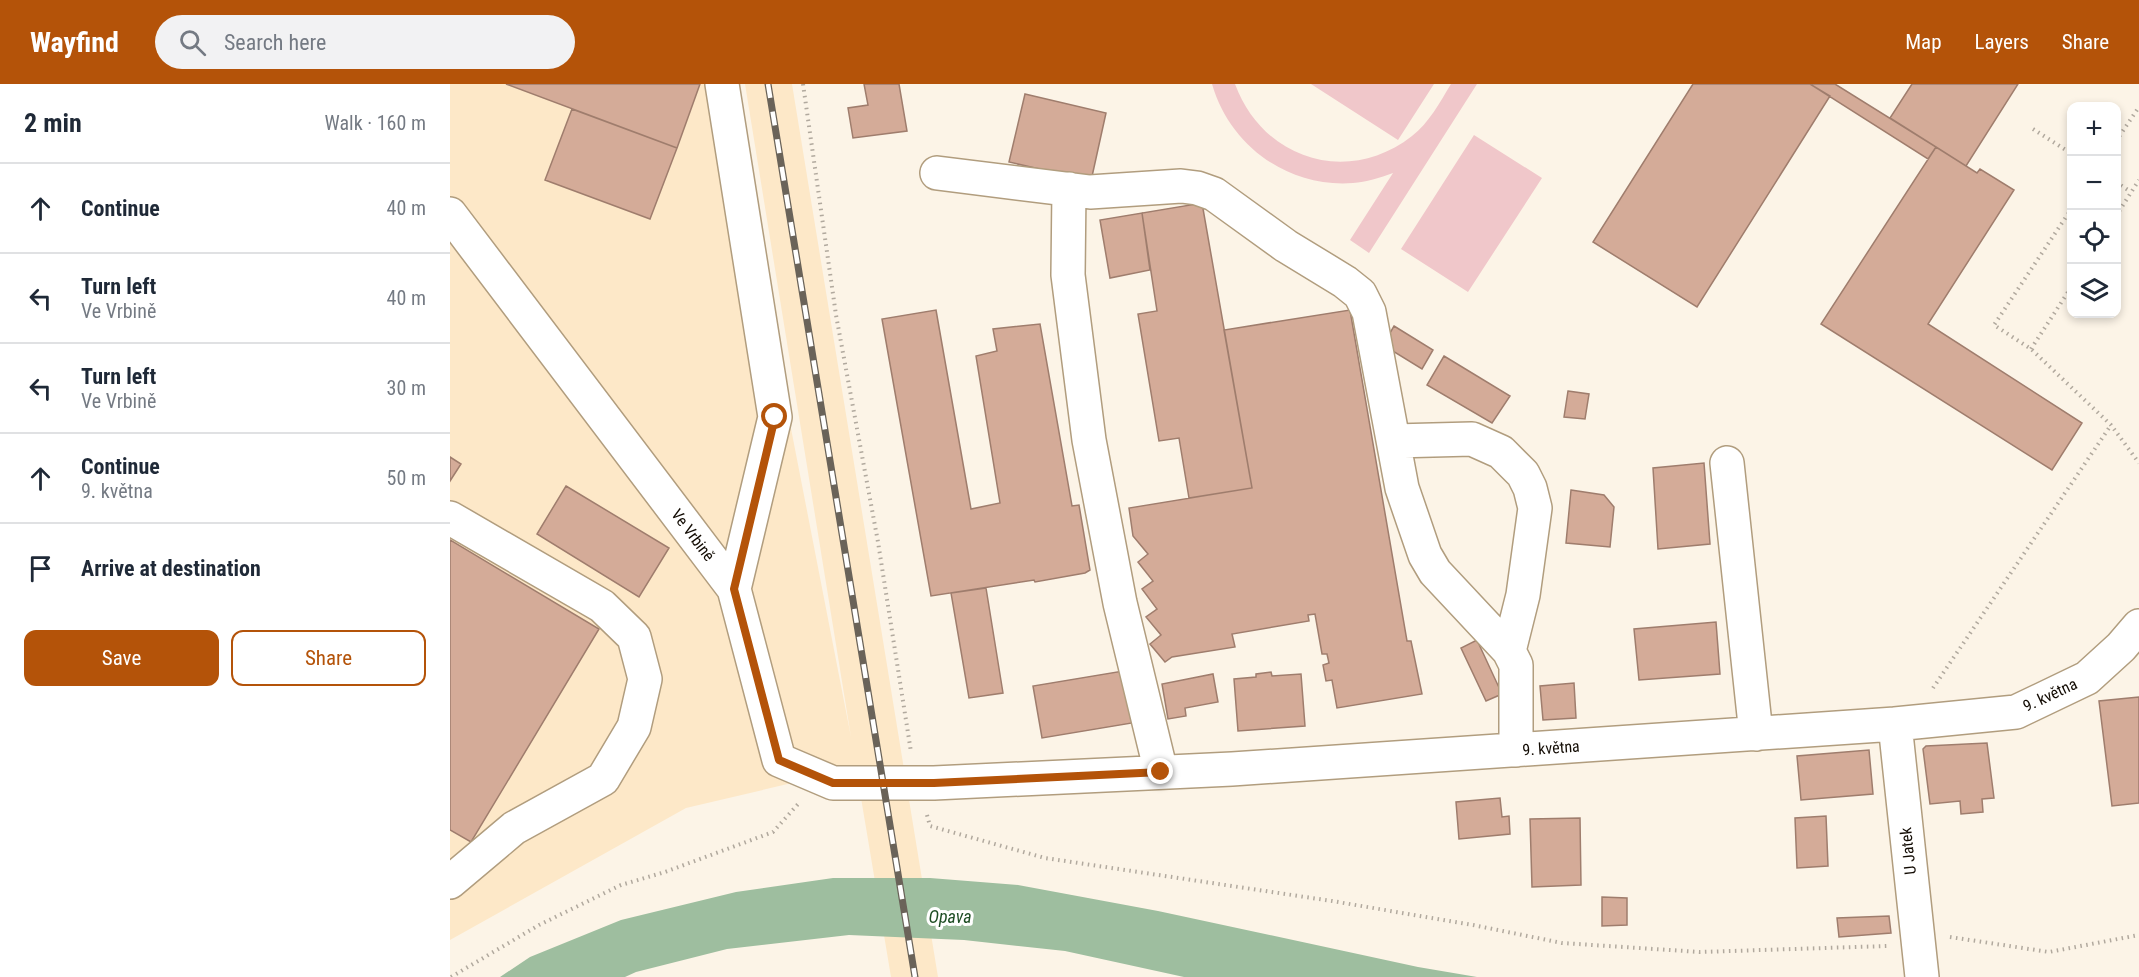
<!DOCTYPE html>
<meta charset="utf-8">
<style>
:root{--surface:#fff;--page:#f2f2f3;--text:#1f2937;--muted:#747a83;--line:#e0e1e3;--accent:#b45309}
body{margin:0;font-family:"Roboto Condensed",sans-serif;background:var(--page);color:var(--text)}
.controls{position:absolute;right:18px;top:18px;display:grid;overflow:hidden;border-radius:12px;box-shadow:0 3px 9px #0003}
.controls button{width:54px;height:54px;display:grid;place-items:center;padding:0;border:0;border-bottom:2px solid var(--line);background:var(--surface);color:var(--text);font:30px sans-serif}
.stop{position:absolute;width:18px;height:18px;margin:-14px;border:4px solid #b45309;border-radius:50%;background:#fff}
.stop.end{background:#b45309;border-color:#fff;box-shadow:0 2px 6px #0008}
.list{margin:0;padding:0;list-style:none}
h2{display:flex;justify-content:space-between;align-items:center;height:78px;margin:0;padding:0 24px;font-size:26px}
h2 small{font-size:20px;font-weight:400;color:var(--muted)}
.list li{display:grid;grid-template-columns:39px 1fr auto;gap:18px;align-items:center;box-sizing:border-box;height:90px;padding:0 24px;border-top:2px solid var(--line)}
.list b{display:block;font-size:22px;white-space:nowrap}
.list p{margin:0;font-size:20px;white-space:nowrap;color:var(--muted)}
.list em{font-size:20px;font-style:normal;color:var(--muted)}
.actions{display:flex;gap:12px;padding:18px 24px}
.actions a{flex:1;padding:14px 0;border:2px solid var(--accent);border-radius:12px;text-align:center;font-size:21px;color:var(--accent)}
.actions .main{background:var(--accent);color:#fff}
.icon{flex:none;width:33px;height:33px;fill:none;stroke:currentColor;stroke-width:2;stroke-linecap:round;stroke-linejoin:round}
.map{position:relative;flex:none;width:1689px;height:893px;overflow:hidden}
header{display:flex;align-items:center;gap:36px;box-sizing:border-box;height:84px;padding:0 30px;background:var(--accent);color:#fff}
header strong{font-size:28px}
nav{display:flex;gap:33px;margin-inline-start:auto;font-size:21px}
.search{width:420px;height:54px;background:var(--page);display:flex;align-items:center;gap:15px;box-sizing:border-box;padding:0 21px;border-radius:33px;color:var(--muted);font-size:22px}
main{display:flex}
aside{flex:1;background:var(--surface)}
.map>svg:first-child{display:block}
.built{fill:#fde8c8}
.green{fill:#f0c7ca}
.water{fill:#9ebe9f}
.building{fill:#d4ab98;stroke:#9f7d6d;stroke-width:1.5}
.lines{fill:none;stroke-linecap:round;stroke-linejoin:round}
.minor-casing{stroke:#b19d7e;stroke-width:36}
.path{stroke:#b1a99e;stroke-width:4;stroke-dasharray:1.5 4.5;stroke-linecap:butt}
.minor{stroke:#fff;stroke-width:33}
.rail-casing{stroke:#6a6359;stroke-width:7}
.rail{stroke:#fff;stroke-width:4.5;stroke-dasharray:14;stroke-linecap:butt}
.route{stroke:#b45309;stroke-width:8}
.labels{text-anchor:middle;dominant-baseline:central;stroke-width:6;stroke-linejoin:round;paint-order:stroke}
.street-label{font-size:16px;fill:#110a02;stroke:#fff}
.water-label{font-size:18px;font-style:italic;fill:#1d4d23;stroke:#fff}
</style>
<header>
<strong>Wayfind</strong>
<div class="search"><svg class="icon" aria-label="search" viewBox="0 0 24 24"><circle cx="10" cy="10" r="6"/><path d="M15 15l6 6"/></svg>Search here</div>
<nav><a>Map</a><a>Layers</a><a>Share</a></nav>
</header>
<main>
<aside>
<h2>2 min<small>Walk · 160 m</small></h2>
<ul class="list">
<li><svg class="icon" aria-label="ahead" viewBox="0 0 24 24"><path d="M12 20V5M6 11l6-6 6 6"/></svg><div><b>Continue</b></div><em>40 m</em></li>
<li><svg class="icon" aria-label="left" viewBox="0 0 24 24"><path d="M17 20v-9H6M10 6l-5 5 5 5"/></svg><div><b>Turn left</b><p>Ve Vrbině</p></div><em>40 m</em></li>
<li><svg class="icon" aria-label="left" viewBox="0 0 24 24"><path d="M17 20v-9H6M10 6l-5 5 5 5"/></svg><div><b>Turn left</b><p>Ve Vrbině</p></div><em>30 m</em></li>
<li><svg class="icon" aria-label="ahead" viewBox="0 0 24 24"><path d="M12 20V5M6 11l6-6 6 6"/></svg><div><b>Continue</b><p>9. května</p></div><em>50 m</em></li>
<li><svg class="icon" aria-label="arrive" viewBox="0 0 24 24"><path d="M6 21V4h12l-3 4 3 4H6"/></svg><div><b>Arrive at destination</b></div></li>
</ul>
<div class="actions"><a class="main">Save</a><a>Share</a></div>
</aside>
<div class="map">
<svg width="1689" height="893" viewBox="0 0 1689 893">
<rect width="100%" height="100%" fill="#fcf4e7"/>
<path class="built" d="M0,0H274L401,653L295,0H342L488,893H441L406,684L236,724L0,856Z"/>
<path class="green" d="M762,0H785C813,76 898,102 962,52C979,39 990,18 1001,0H1027L919,169L900,156L943,89C930,94 916,98 903,99C838,104 780,62 762,0Z
M861,0H984L948,56Z
M1024,51L1092,94L1018,208L951,165Z"/>
<path class="water" d="M383,794H480L568,801L708,827L968,883L1027,893H734L615,867L514,856L399,851L277,865L186,888L175,893H50L80,873L171,836L286,808Z"/>
<path class="building" d="M56,0H250L227,64Z
M414,0H449L457,47L403,54L398,24L418,21Z
M1243,0H1360L1380,12L1247,223L1143,158Z
M1360,0H1385L1486,63L1478,75Z
M1462,0H1568L1516,82L1440,34Z
M575,10L656,29L641,97L559,78Z
M122,25L227,64L200,135L95,96Z
M1486,63L1527,89L1530,85L1564,106L1478,240L1632,339L1602,386L1371,240Z
M752,119L802,404L739,414L729,354L709,357L688,230L707,227L692,129Z
M692,129L700,186L660,194L650,136Z
M486,226L521,425L550,419L526,272L547,267L543,245L590,240L622,422L629,421L640,486L635,489L585,498L584,496L481,512L432,235Z
M900,226L957,557H961L972,610L887,624L882,596L876,597L873,581L879,579L877,570H872L865,530L858,531L859,537L782,550L785,563L722,573L715,578L700,560L711,551L696,533L707,525L692,505L703,497L688,478L698,470L683,452L679,424L802,404L774,246Z
M944,242L983,266L972,285L933,261Z
M994,272L1060,312L1042,339L977,301Z
M1118,307L1139,310L1135,335L1114,333Z
M0,373L11,380L0,397Z
M1254,379L1260,460L1208,465L1203,384Z
M116,402L219,464L189,513L87,450Z
M1121,406L1154,411L1164,423L1160,463L1116,459Z
M0,456L149,545L21,758L0,746Z
M536,504L553,609L519,614L501,509Z
M1266,538L1270,590L1189,596L1184,545Z
M1027,556L1052,610L1036,617L1011,564Z
M673,587L682,639L592,654L583,602Z
M821,588L822,592L851,590L855,642L788,647L784,595L806,593V590Z
M763,590L768,618L735,624L736,632L718,635L712,600Z
M1124,599L1126,634L1093,636L1090,602Z
M1689,613V719L1662,722L1649,617Z
M1537,659L1544,714L1532,715L1533,728L1511,730L1510,717L1480,720L1473,665L1476,662Z
M1419,666L1423,710L1351,716L1347,672Z
M1050,714L1052,733L1059,732L1060,750L1009,755L1006,718Z
M1376,732L1378,782L1347,784L1345,734Z
M1130,734L1131,801L1082,803L1080,735Z
M1152,813L1177,814V841L1152,842Z
M1439,832L1441,849L1389,853L1387,834Z"/>
<g class="lines">
<g class="minor-casing">
<path id="minor" d="M272,0L325,333L284,505
M487,89L640,108L731,102L747,104L764,110L836,162L895,198L910,210L919,228L952,404L975,471L985,488L1059,567L1066,581V666
M619,105L618,191L639,356L670,519L711,688
M0,130L284,505L329,676L383,699H484L782,685L1445,640L1566,628L1637,594L1671,563L1689,542
M944,357L1022,355L1051,368L1073,390L1080,404L1085,424L1073,511L1059,567
M1277,379L1306,650
M0,434L152,522L184,553L195,595L184,643L153,695L64,744L0,798
M1445,640L1472,893"/>
</g>
<path class="path" d="M353,0L386,231L428,458L461,668
M1583,45L1622,70
M1666,57L1689,23
M1666,98L1681,108
M1622,124L1544,241L1581,265L1661,341L1689,379
M1666,132L1689,96
M1581,265L1622,202
M1483,604L1661,341
M477,731L480,742L595,774L882,817L1023,841L1112,859L1250,868L1437,862
M1500,853L1599,868L1689,851
M1,893L89,841L171,801L215,788L323,748L349,719"/>
<use href="#minor" class="minor"/>
<g class="rail-casing">
<path id="rail" d="M318,0L465,893"/>
</g>
<use href="#rail" class="rail"/>
</g>
<g class="lines">
<path class="route" d="M325,333L284,505L329,676L383,699H484L711,688"/>
</g>
<g class="labels">
<g class="street-label">
<text transform="translate(243 451) rotate(53)">Ve Vrbině</text>
<text transform="translate(1600 611) rotate(-25)">9. května</text>
<text transform="translate(1101 664) rotate(-4)">9. května</text>
<text transform="translate(1458 767) rotate(-96)">U Jatek</text>
</g>
<g class="water-label">
<text x="500" y="832">Opava</text>
</g>
</g>
</svg>
<div class="controls">
<button>+</button>
<button>−</button>
<button><svg class="icon" aria-label="locate" viewBox="0 0 24 24"><circle cx="12" cy="12" r="6"/><path d="M12 2v4M12 18v4M2 12h4M18 12h4"/></svg></button>
<button><svg class="icon" aria-label="layers" viewBox="0 0 24 24"><path d="M12 4l9 5-9 5-9-5zM3 14l9 5 9-5"/></svg></button>
</div>
<div class="stop" style="left:325px;top:333px"></div>
<div class="stop end" style="left:711px;top:688px"></div>
</div>
</main>
